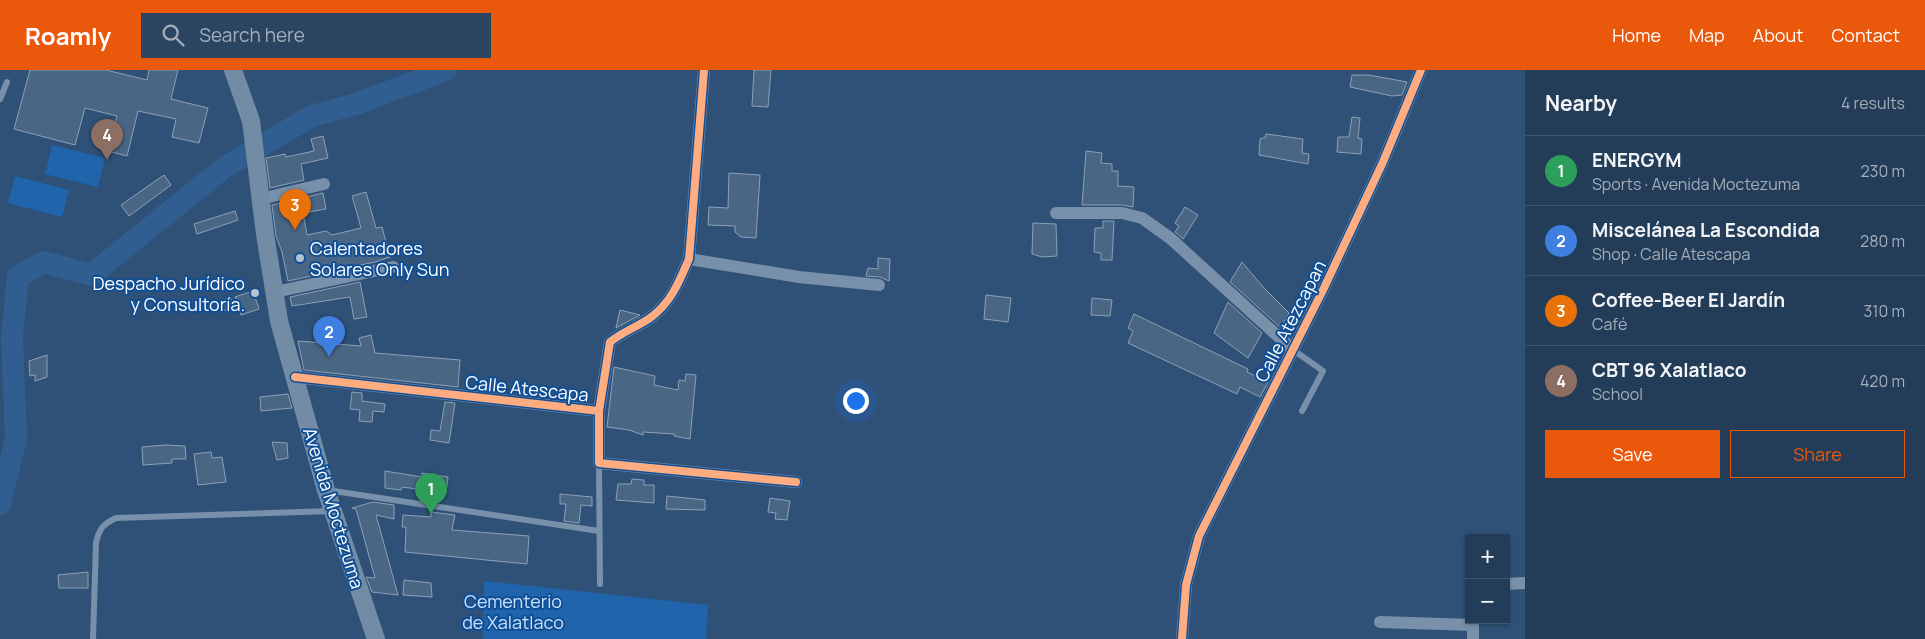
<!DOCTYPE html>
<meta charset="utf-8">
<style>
:root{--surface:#233d59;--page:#2b445f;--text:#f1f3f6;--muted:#a3aeba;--line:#40566f;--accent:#ea580c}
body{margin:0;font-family:Manrope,sans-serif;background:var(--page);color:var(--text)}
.controls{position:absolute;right:15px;bottom:15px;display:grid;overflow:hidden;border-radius:0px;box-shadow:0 1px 4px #0004}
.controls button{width:45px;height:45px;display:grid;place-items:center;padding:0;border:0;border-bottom:1px solid var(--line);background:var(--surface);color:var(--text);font:25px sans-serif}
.you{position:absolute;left:855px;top:330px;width:18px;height:18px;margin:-12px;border:4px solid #fff;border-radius:50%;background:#1a73e8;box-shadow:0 0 0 8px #1a73e833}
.badge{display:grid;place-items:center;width:32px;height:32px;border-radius:50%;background:var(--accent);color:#fff;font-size:16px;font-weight:700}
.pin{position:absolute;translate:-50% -41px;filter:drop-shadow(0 1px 2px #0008)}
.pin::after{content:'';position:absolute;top:26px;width:18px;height:15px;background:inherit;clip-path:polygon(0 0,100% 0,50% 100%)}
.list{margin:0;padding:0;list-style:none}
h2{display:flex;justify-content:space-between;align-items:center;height:65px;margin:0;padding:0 20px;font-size:21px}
h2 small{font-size:16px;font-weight:400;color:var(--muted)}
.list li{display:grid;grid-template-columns:32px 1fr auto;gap:15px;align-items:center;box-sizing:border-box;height:70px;padding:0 20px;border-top:1px solid var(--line)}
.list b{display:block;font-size:19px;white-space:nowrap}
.list p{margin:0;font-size:16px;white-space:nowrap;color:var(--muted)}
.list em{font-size:16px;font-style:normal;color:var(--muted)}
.actions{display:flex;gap:10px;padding:15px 20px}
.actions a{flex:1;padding:11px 0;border:1px solid var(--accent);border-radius:0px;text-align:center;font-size:18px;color:var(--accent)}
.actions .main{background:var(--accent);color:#fff}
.icon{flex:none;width:28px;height:28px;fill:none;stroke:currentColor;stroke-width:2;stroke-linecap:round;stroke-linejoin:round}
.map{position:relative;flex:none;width:1525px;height:569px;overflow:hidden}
header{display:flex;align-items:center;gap:30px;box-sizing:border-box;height:70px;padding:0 25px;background:var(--accent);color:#fff}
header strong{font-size:24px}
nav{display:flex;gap:28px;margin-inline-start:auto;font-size:18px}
.search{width:350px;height:45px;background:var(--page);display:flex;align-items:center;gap:12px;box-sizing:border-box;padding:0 18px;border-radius:0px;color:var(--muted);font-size:19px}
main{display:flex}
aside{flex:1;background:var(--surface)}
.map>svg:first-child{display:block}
.green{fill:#2064ac}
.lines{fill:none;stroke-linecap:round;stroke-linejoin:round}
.river{stroke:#305e90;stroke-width:22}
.building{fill:#4a6685;stroke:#8ca1b7}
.service{stroke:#7890a9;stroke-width:6}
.minor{stroke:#7890a9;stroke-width:12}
.secondary{stroke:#738ca6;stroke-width:18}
.cycleway-casing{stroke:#104f96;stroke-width:11}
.cycleway{stroke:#ffac80;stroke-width:8}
.poi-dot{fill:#b6c2cf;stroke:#104f96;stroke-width:2}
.labels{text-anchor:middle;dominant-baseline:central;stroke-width:4;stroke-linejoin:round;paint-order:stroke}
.poi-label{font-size:18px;fill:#fff;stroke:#104f96;text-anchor:start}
.street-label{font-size:18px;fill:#fff;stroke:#104f96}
.park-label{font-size:18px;fill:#c7e2fe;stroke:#104f96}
</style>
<header>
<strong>Roamly</strong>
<div class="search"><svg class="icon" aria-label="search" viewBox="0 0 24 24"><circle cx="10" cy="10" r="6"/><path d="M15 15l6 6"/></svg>Search here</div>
<nav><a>Home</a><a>Map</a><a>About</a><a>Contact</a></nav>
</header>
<main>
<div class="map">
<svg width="1525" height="569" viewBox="0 0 1525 569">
<rect width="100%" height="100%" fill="#2f5177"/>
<path class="green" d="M52,75L105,88L98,117L45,104Z
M15,106L69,120L62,147L8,133Z
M484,511L708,535L706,569H483Z"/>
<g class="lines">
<path class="river" d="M0,434L16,369L12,268L18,206L44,192L91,205L225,97L312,46L356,34L446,0"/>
</g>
<path class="building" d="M30,0H106L147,10L149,0H178L171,29L208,38L199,73L172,67L176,49L138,41L127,86L108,81L117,46L85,38L75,75L14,59Z
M754,0H771L768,37L752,36Z
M1352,5H1369L1407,12L1402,25L1392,26L1350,17Z
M1352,47L1360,48L1358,68L1362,69L1361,84L1337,82L1338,67H1349Z
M1266,64L1303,69L1302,83L1309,84L1308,94L1259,85L1260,69L1266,67Z
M323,66L328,88L301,94L304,110L270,118L266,88L285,84L286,87L314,81L311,69Z
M1086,81L1102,83L1101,93L1112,94V101H1118V116L1134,117L1133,137L1122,135H1082Z
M729,103L760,105L756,168L741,167L735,162V156L708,155L709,137L728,138Z
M164,105L171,115L129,146L121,135Z
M366,122L376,158L382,157L390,187L375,192L288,211L282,182L276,166L272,135L323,123L326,139L303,143L307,165L326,161L332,165L361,158L352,126Z
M1185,137L1198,145L1183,169L1175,162L1179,156L1175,153Z
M235,141L238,150L197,164L194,154Z
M1103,151H1114L1112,190H1101V183L1094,182L1095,158H1103Z
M1033,153L1056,154L1057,186L1042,187L1032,184Z
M878,188L890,189L889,211L880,207L866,206L868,198L878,199Z
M1242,192L1263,217L1289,243L1281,258L1230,212Z
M360,212L367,247L354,249L350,227L292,236L290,227Z
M253,221L259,239L241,245L235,227Z
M986,225L1011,228L1008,252L984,249Z
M231,227L234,237L220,242L217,233Z
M1092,228L1112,230L1110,246L1091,245Z
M1228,232L1262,263L1248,288L1214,263Z
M620,240L640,245L616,258Z
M1134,244L1248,299L1247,302L1268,312L1260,327L1240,317L1237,324L1128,273L1133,261L1128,258Z
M371,265L375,283L460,290L458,317L304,300L298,271L361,276L359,268Z
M47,285V307L35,311V305L30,306L29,291Z
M614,297L655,306L654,315L678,320L679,310L685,311L686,304L696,305L690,369L674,366V364L643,362V365L629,360L607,357Z
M352,322L362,323V331L385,334L384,342L373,341L372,352L359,351L360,340L350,339Z
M288,324L292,338L261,341L260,327Z
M445,332L455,333L449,373L430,370L431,360L440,361Z
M272,372L287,373L288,388L277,390Z
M165,375L185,376L186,389H172V393L143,395L142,377Z
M211,382L212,388L222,387L226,412L198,415L194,384Z
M385,401L422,407V403L448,407L446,423L402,417L401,420L385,418Z
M632,409L644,410V415H654V433L616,430L618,414H631Z
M560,424L592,427V436L581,435L579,453L564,451L566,434H560Z
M667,426L705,430V440L666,439Z
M770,428L790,431L787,450L775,449L776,443L768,442Z
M373,432L394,435V449L376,445L398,525L372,522L366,507L375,508L356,439L352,438Z
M431,442L455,445L452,460L529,466L527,494L405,482L406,457H402L403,445L431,447Z
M88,502V518H59L58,505Z
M404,510L431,513L432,527L403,525Z"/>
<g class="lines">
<path class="service" d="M0,29L7,12
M1292,279L1323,301L1302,341
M599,393L600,514
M327,420L599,461
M93,569L96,473C99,459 103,454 116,448L332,441"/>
<path class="minor" d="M704,0L689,189C679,212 671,233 650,248C637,257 622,262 610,272L599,341V393L796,412
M260,129L324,114
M1056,143H1122L1142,148L1170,168L1292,279
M689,189L799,207L879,215
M275,222L393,197
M295,307L599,341
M1506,514L1525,513
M1380,552L1473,555
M1182,569L1186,515L1199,466L1324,218L1383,92L1421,0
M1473,569V550"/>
<path class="secondary" d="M233,0L251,51L265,164L279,251L326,420L376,569"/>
<g class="cycleway-casing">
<path id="cycleway" d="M704,0L689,189C679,212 671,233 650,248C637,257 622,262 610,272L599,341V393L796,412
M295,307L599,341
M1182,569L1186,515L1199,466L1324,218L1383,92L1421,0"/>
</g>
<use href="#cycleway" class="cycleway"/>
</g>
<g class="poi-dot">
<circle cx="300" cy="188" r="5"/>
<circle cx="255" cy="223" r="5"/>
</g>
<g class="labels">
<g class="poi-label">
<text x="310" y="178">Calentadores<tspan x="310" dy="21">Solares Only Sun</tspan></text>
<text x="245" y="213" text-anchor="end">Despacho Jurídico<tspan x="245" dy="21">y Consultoría.</tspan></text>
</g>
<g class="street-label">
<text transform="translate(1290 251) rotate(-63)">Calle Atezcapan</text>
<text transform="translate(527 318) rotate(6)">Calle Atescapa</text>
<text transform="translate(334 438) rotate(73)">Avenida Moctezuma</text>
</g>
<g class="park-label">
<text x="513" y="531">Cementerio<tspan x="513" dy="21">de Xalatlaco</tspan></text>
</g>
</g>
</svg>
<div class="controls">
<button>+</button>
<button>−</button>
</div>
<div class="you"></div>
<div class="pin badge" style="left:431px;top:444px;background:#2e9e5b">1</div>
<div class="pin badge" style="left:329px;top:287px;background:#3f7fe0">2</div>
<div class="pin badge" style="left:295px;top:160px;background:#e8710a">3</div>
<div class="pin badge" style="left:107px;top:90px;background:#8d6e63">4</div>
</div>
<aside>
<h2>Nearby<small>4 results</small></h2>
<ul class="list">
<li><span class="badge" style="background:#2e9e5b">1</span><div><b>ENERGYM</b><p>Sports · Avenida Moctezuma</p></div><em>230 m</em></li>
<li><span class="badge" style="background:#3f7fe0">2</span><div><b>Miscelánea La Escondida</b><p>Shop · Calle Atescapa</p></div><em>280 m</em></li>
<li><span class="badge" style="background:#e8710a">3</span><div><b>Coffee-Beer El Jardín</b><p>Café</p></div><em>310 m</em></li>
<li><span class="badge" style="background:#8d6e63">4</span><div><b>CBT 96 Xalatlaco</b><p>School</p></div><em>420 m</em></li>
</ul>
<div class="actions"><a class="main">Save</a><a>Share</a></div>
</aside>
</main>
